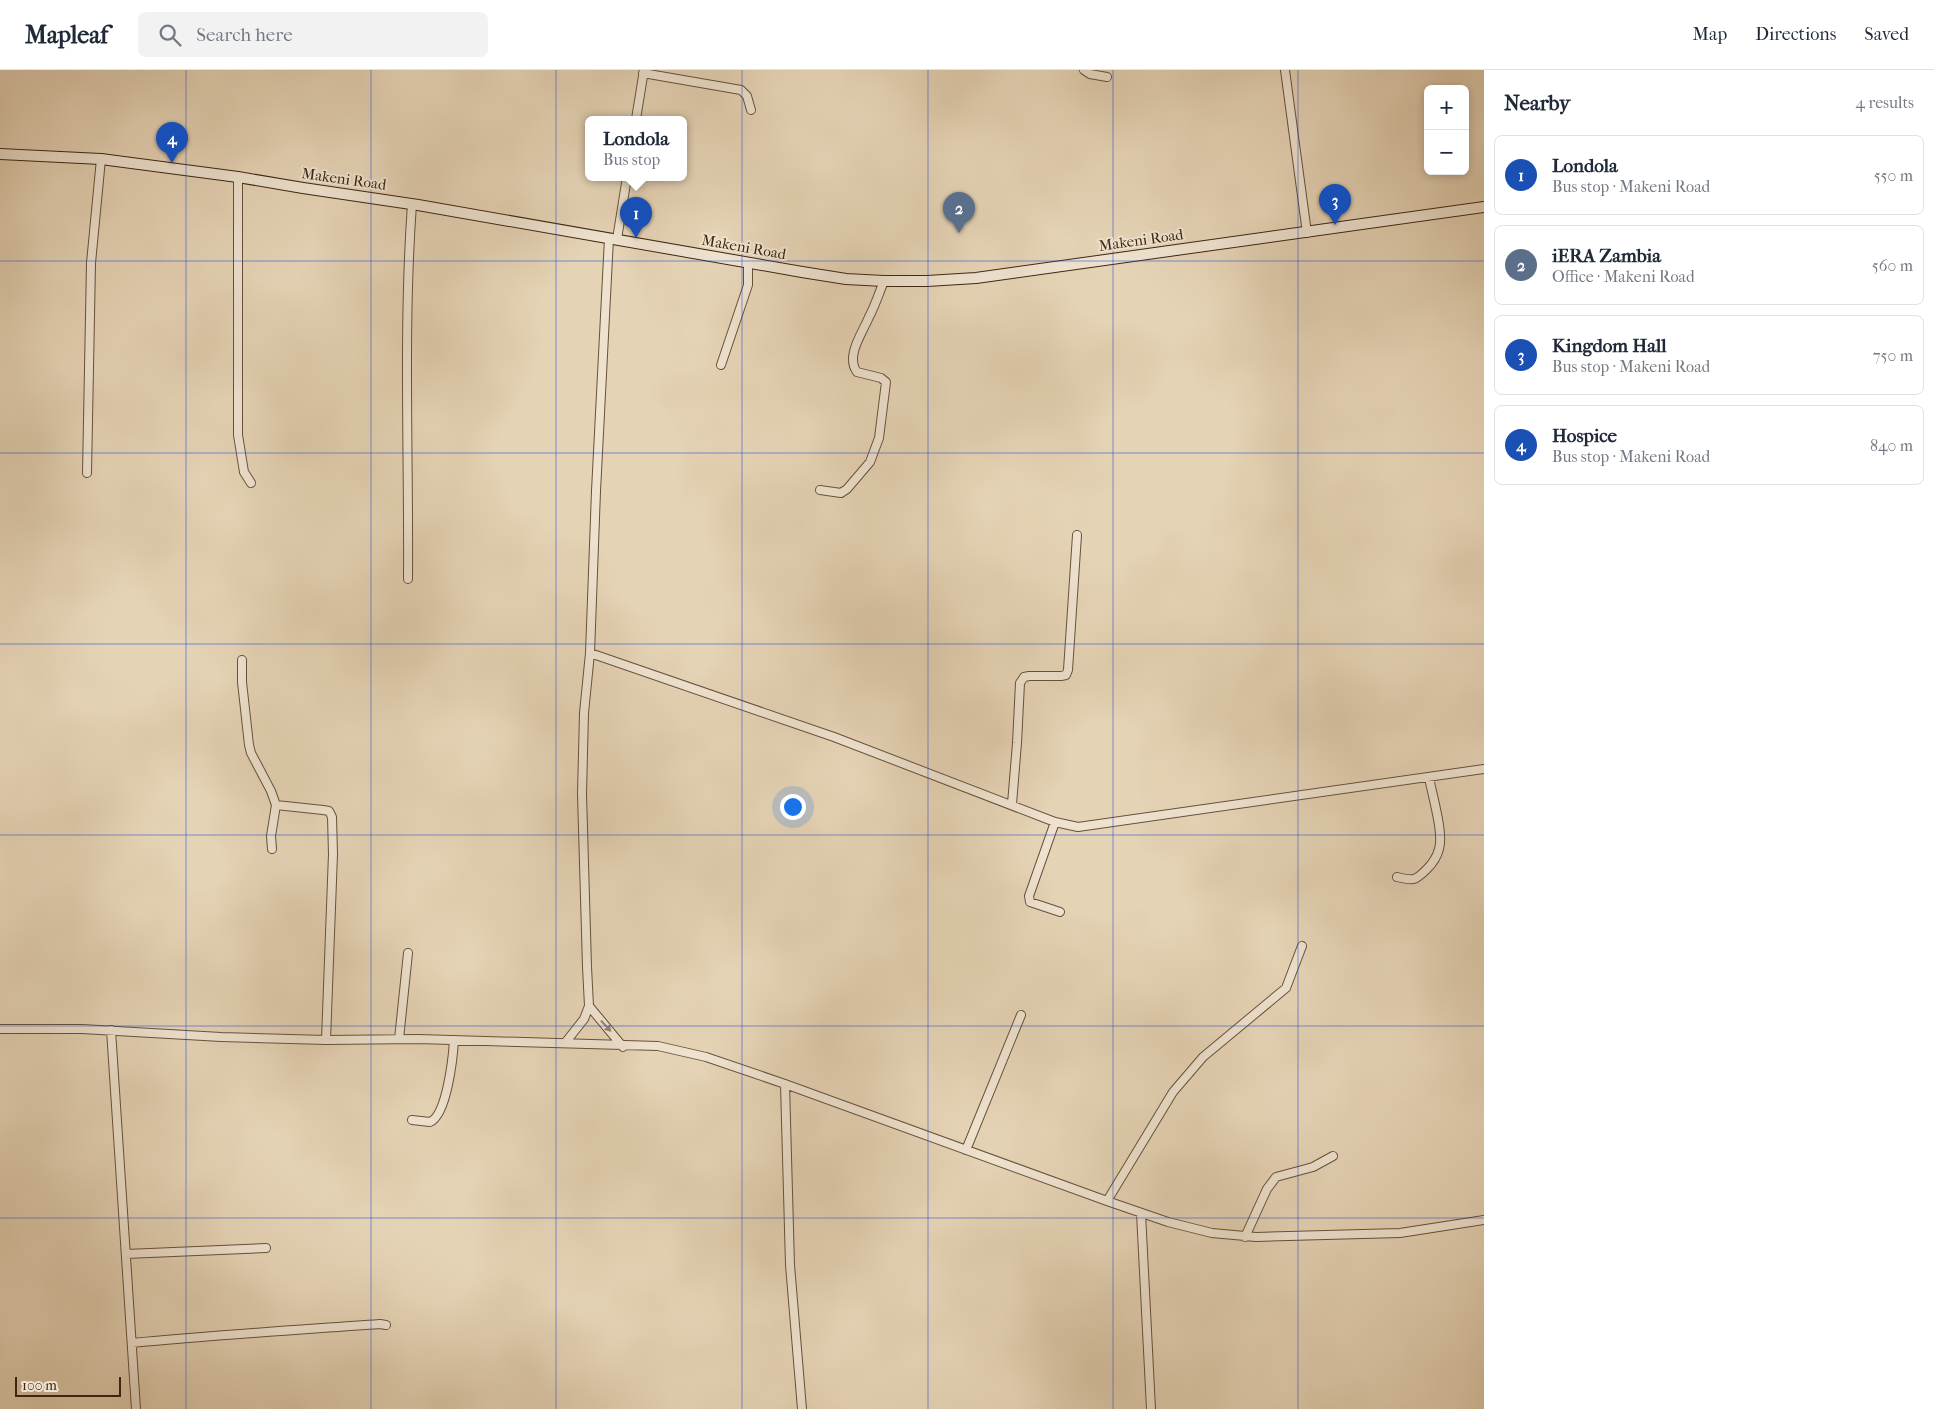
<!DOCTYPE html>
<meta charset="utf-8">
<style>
:root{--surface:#fff;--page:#f2f2f3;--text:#1f2937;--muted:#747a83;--line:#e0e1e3;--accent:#8f2418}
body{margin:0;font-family:"IM FELL French Canon",serif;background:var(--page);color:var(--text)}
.controls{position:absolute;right:15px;top:15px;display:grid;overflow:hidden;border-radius:8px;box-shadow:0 2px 8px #0003}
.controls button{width:45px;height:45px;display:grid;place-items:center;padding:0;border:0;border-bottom:1px solid var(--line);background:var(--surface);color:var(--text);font:25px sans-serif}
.scale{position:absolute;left:15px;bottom:12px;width:106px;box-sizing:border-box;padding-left:5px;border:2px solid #3e2611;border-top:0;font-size:14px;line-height:18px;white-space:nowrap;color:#3e2611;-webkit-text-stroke:4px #eee2cf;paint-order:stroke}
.you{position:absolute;left:792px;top:736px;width:18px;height:18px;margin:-12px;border:4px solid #fff;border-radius:50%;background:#1a73e8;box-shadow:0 0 0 8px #1a73e833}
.badge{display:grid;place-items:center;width:32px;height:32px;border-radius:50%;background:var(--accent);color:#fff;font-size:16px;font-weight:700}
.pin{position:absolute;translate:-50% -41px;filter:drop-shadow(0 1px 2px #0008)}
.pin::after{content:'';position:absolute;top:26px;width:18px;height:15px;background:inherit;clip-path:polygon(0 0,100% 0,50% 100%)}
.popup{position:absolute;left:585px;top:46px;width:102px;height:65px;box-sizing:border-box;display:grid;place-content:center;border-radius:8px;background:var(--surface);filter:drop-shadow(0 1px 4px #0005);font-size:16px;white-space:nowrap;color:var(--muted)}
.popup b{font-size:19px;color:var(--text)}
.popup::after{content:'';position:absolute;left:50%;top:100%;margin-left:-10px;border:10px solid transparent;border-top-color:var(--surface)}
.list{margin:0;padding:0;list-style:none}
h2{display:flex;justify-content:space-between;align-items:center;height:65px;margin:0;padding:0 20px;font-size:21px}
h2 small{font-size:16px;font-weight:400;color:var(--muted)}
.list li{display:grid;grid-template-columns:32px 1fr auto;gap:15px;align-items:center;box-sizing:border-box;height:80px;margin:0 10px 10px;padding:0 10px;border:1px solid var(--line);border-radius:8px}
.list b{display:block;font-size:19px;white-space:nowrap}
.list p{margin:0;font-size:16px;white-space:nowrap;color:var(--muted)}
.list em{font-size:16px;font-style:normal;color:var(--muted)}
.icon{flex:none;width:28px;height:28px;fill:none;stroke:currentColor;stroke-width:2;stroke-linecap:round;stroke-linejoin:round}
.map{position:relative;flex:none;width:1484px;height:1339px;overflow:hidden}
header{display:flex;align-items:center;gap:30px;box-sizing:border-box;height:70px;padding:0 25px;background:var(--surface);border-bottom:1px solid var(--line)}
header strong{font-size:24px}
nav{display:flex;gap:28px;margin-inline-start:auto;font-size:18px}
.search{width:350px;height:45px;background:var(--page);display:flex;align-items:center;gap:12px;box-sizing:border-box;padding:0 18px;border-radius:8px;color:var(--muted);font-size:19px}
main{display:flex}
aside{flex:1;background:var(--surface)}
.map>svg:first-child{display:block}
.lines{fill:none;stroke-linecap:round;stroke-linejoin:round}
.minor-casing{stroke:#68513a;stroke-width:10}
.secondary-casing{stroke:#3e2611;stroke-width:12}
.minor{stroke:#eee2cf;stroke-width:8}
.secondary{stroke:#eee2cf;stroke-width:10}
.oneway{fill:#968470}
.grid{fill:none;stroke:#1d4ed8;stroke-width:1;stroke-opacity:0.55}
.labels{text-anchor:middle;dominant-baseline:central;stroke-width:4;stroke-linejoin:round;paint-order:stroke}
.street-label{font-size:15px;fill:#3e2611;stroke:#eee2cf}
</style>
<header>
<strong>Mapleaf</strong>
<div class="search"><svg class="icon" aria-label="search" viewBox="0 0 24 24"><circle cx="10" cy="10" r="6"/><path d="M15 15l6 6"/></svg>Search here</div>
<nav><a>Map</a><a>Directions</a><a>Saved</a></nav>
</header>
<main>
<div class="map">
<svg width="1484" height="1339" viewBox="0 0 1484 1339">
<rect width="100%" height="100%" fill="#e5d3b5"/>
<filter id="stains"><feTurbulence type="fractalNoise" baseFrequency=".004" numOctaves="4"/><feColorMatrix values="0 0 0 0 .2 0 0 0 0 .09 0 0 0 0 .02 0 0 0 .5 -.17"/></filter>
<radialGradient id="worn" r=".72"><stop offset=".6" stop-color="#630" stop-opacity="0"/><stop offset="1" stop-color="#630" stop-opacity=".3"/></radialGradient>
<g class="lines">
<g class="minor-casing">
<path id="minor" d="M1084,0L1090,4L1107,7
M1285,0L1307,163
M643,3L741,20L747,26L751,40
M636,49L644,0
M238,107V365L244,402L251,413
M617,169L627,107
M721,295L748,215V192
M87,403L91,193L101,89
M820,420L841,423L847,419L870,392L879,368L886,312L881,308L857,302C845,286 863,262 869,247C875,236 879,223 884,211
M408,509C409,384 403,259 412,134
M590,583L834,667L1055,752L1078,757L1484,699
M242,590V612L249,675L251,683L271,721L276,735L271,766L272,779
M1012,734L1017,673L1020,613L1024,607L1029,606H1061L1066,605L1068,600L1077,465
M276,735L323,740L329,741L332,747L333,784L326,970
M1055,752L1029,826L1030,832L1060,842
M1397,807C1414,811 1415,811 1427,799C1433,793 1437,787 1439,779C1444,763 1432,725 1429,707
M589,936L623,977
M0,959H82L221,967L326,970L418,969L658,976L706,987L785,1014L1107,1131L1168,1152L1212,1163L1256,1167L1400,1163L1484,1150
M111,960L136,1339
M399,969L408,883
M565,973L584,949L589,936L587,897L582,724L584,643L590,583L596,421L609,168
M785,1014L790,1195L802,1339
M412,1050L430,1052C447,1045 453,987 454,970
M966,1080L1021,945
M1107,1131L1173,1022L1203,987L1286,918L1302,876
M1141,1143L1151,1339
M1245,1167L1267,1119L1276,1107L1313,1097L1333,1086
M126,1184L266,1178
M132,1273C214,1265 297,1260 380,1254L386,1255"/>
</g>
<g class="secondary-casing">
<path id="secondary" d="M0,84L101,89L238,107L303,118L418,135L802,202L846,209L884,211H927L976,208L1484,137"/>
</g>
<use href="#minor" class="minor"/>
<use href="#secondary" class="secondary"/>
</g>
<defs><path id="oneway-solid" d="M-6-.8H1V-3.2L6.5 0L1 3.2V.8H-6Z" transform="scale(1.25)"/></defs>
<use class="oneway" href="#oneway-solid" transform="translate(606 956) rotate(47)"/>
<path class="grid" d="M186,0V1339M371,0V1339M556,0V1339M742,0V1339M928,0V1339M1113,0V1339M1298,0V1339M0,191H1484M0,383H1484M0,574H1484M0,765H1484M0,956H1484M0,1148H1484"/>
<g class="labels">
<g class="street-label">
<text transform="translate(344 109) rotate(8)">Makeni Road</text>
<text transform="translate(1141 170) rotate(-8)">Makeni Road</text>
<text transform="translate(744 177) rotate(10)">Makeni Road</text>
</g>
</g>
<rect width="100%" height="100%" filter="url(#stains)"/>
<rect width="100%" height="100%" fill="url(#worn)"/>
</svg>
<div class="controls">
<button>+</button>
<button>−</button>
</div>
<div class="scale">100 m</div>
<div class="you"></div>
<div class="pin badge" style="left:636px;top:168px;background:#1a4fb4">1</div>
<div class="popup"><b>Londola</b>Bus stop</div>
<div class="pin badge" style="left:959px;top:163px;background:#5c6f8a">2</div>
<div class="pin badge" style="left:1335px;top:155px;background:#1a4fb4">3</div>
<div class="pin badge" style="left:172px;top:93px;background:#1a4fb4">4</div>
</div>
<aside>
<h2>Nearby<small>4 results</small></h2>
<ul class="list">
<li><span class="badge" style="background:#1a4fb4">1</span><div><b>Londola</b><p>Bus stop · Makeni Road</p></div><em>550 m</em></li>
<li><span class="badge" style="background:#5c6f8a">2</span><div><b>iERA Zambia</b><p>Office · Makeni Road</p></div><em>560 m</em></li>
<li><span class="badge" style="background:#1a4fb4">3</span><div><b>Kingdom Hall</b><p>Bus stop · Makeni Road</p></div><em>750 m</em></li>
<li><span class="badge" style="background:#1a4fb4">4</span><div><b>Hospice</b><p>Bus stop · Makeni Road</p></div><em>840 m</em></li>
</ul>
</aside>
</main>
